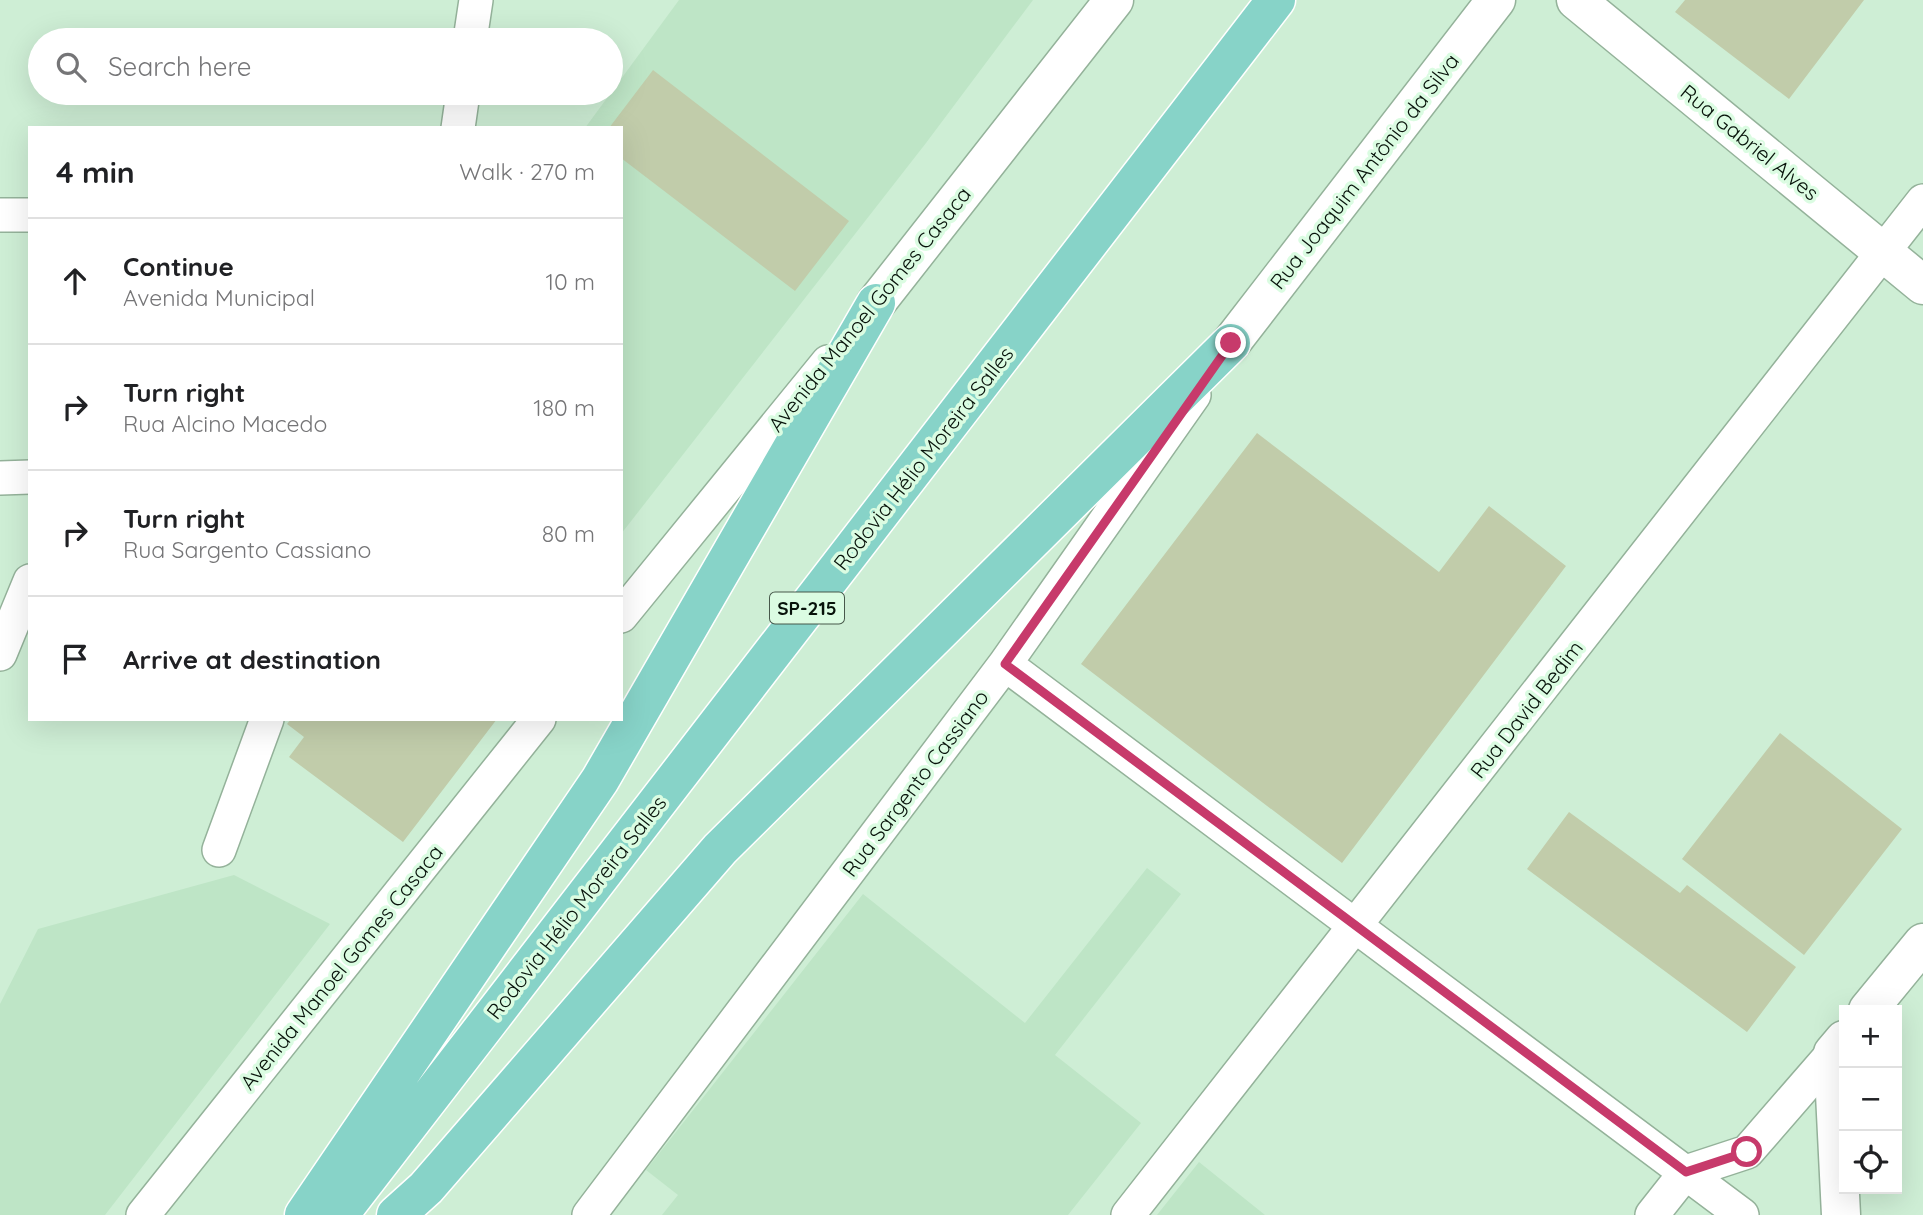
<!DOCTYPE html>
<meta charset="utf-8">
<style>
:root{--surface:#fff;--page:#f6f6f6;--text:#202124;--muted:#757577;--line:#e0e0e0}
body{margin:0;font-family:Quicksand,sans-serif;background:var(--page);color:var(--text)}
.controls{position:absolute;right:21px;bottom:21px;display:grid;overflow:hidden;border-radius:0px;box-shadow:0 7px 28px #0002}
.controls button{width:63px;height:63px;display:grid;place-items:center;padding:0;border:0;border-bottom:2px solid var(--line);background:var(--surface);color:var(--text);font:35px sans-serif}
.stop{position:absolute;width:21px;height:21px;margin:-16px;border:5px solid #c73a6b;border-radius:50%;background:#fff}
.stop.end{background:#c73a6b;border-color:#fff;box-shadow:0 2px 7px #0008}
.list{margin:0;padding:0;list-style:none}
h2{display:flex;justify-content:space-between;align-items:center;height:91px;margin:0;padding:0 28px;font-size:30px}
h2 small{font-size:23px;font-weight:400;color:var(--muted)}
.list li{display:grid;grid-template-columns:46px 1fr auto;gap:21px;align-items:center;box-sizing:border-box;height:126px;padding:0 28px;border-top:2px solid var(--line)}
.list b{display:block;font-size:26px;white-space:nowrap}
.list p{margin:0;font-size:23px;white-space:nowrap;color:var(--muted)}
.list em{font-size:23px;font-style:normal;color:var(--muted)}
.icon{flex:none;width:38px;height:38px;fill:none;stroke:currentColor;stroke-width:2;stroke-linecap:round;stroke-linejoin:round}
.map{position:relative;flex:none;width:1923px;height:1215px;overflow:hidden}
.search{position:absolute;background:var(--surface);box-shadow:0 7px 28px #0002;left:28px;top:28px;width:595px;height:77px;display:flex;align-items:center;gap:18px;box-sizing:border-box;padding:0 24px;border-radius:38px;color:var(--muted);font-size:26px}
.panel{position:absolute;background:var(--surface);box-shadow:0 7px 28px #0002;left:28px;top:126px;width:595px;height:595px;border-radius:0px}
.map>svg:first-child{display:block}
.built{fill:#bee5c6}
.building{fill:#c1ccaa}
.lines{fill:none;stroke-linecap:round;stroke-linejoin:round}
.minor-casing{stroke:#94b29a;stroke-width:36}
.tertiary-casing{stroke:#94b29a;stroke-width:41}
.secondary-casing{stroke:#94b29a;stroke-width:41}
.primary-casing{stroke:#fff;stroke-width:41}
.minor{stroke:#fff;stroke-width:33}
.tertiary{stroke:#fff;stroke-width:38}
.secondary{stroke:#fff;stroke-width:38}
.primary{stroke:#87d3c8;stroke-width:38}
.route{stroke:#c73a6b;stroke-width:9}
.labels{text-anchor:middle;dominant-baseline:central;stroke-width:7;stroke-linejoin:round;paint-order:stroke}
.shield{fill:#dbfce2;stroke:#47584b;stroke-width:2}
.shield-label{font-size:19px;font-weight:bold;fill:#07120a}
.street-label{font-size:21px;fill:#07120a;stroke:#dbfce2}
</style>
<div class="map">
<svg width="1923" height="1215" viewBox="0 0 1923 1215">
<rect width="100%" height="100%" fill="#ceeed5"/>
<path class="built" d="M679,0H1033L926,143L621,534V128H585Z
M1147,868L1181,894L1055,1055L1141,1123L1068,1215H662L678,1195L646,1170L863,894L1025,1023Z
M234,875L330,924L105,1215H0V1004L38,929Z
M1199,1162L1265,1215H1157Z"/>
<path class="building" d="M1685,0H1864L1789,99L1675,12Z
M653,70L849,221L795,291L621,158V128H609Z
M1257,433L1439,572L1489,506L1566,566L1342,863L1081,664Z
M291,719H497L403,842L289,757L304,737L287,724Z
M1780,733L1902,829L1804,955L1682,859Z
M1569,812L1680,893L1687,885L1796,967L1747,1032L1527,869Z"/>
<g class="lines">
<g class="minor-casing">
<path id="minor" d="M470,40L476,0
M458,128L463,93
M0,215H30
M0,478L30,477
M621,616L828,362
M0,654L30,581
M1005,664L1742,1215
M219,850L267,719
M143,1215L539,719
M589,1215L1005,664L1194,395
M1128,1215L1923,201
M1652,1215L1686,1172L1747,1152L1833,1053"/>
</g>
<g class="tertiary-casing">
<path id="tertiary" d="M1576,0L1923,285
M1868,1010L1923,943
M1841,1215L1833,1053L1844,1040"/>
</g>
<g class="secondary-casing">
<path id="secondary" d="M876,303L1114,0
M1231,343L1496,0"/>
</g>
<g class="primary-casing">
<path id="primary" d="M304,1215L600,780L876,303
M339,1215L1276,0
M396,1215L426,1188L720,849L1231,343"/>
</g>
<use href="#minor" class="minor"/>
<use href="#tertiary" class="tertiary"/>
<use href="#secondary" class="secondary"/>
<use href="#primary" class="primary"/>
</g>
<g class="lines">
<path class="route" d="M1231,343L1005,664L1686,1172L1747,1152"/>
</g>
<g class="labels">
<rect class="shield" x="770" y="592.5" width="74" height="31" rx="5"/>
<g class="shield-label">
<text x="807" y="608">SP-215</text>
</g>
<g class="street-label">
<text transform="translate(1750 142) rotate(39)">Rua Gabriel Alves</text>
<text transform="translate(1364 171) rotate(-52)">Rua Joaquim Antônio da Silva</text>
<text transform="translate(869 309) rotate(-51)">Avenida Manoel Gomes Casaca</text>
<text transform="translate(923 458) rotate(-52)">Rodovia Hélio Moreira Salles</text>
<text transform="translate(1526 709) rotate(-52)">Rua David Bedim</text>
<text transform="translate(915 783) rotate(-53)">Rua Sargento Cassiano</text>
<text transform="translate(576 907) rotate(-52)">Rodovia Hélio Moreira Salles</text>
<text transform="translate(341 967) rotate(-51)">Avenida Manoel Gomes Casaca</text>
</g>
</g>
</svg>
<div class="controls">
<button>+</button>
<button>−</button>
<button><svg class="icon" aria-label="locate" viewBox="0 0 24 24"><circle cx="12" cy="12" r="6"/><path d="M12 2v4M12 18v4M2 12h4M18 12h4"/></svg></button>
</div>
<div class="stop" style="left:1747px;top:1152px"></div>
<div class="stop end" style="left:1231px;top:343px"></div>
<div class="search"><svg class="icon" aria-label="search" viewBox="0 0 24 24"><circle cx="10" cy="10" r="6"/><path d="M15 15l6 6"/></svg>Search here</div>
<section class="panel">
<h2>4 min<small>Walk · 270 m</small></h2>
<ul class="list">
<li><svg class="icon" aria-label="ahead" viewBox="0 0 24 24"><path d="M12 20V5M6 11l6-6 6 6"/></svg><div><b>Continue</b><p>Avenida Municipal</p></div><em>10 m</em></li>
<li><svg class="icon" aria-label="right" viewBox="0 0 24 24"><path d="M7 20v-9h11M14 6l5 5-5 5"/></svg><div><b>Turn right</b><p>Rua Alcino Macedo</p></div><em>180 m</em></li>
<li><svg class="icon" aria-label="right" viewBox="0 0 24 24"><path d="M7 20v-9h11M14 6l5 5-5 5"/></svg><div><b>Turn right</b><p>Rua Sargento Cassiano</p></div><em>80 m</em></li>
<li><svg class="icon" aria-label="arrive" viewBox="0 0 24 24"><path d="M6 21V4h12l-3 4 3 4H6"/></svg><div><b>Arrive at destination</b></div></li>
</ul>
</section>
</div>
